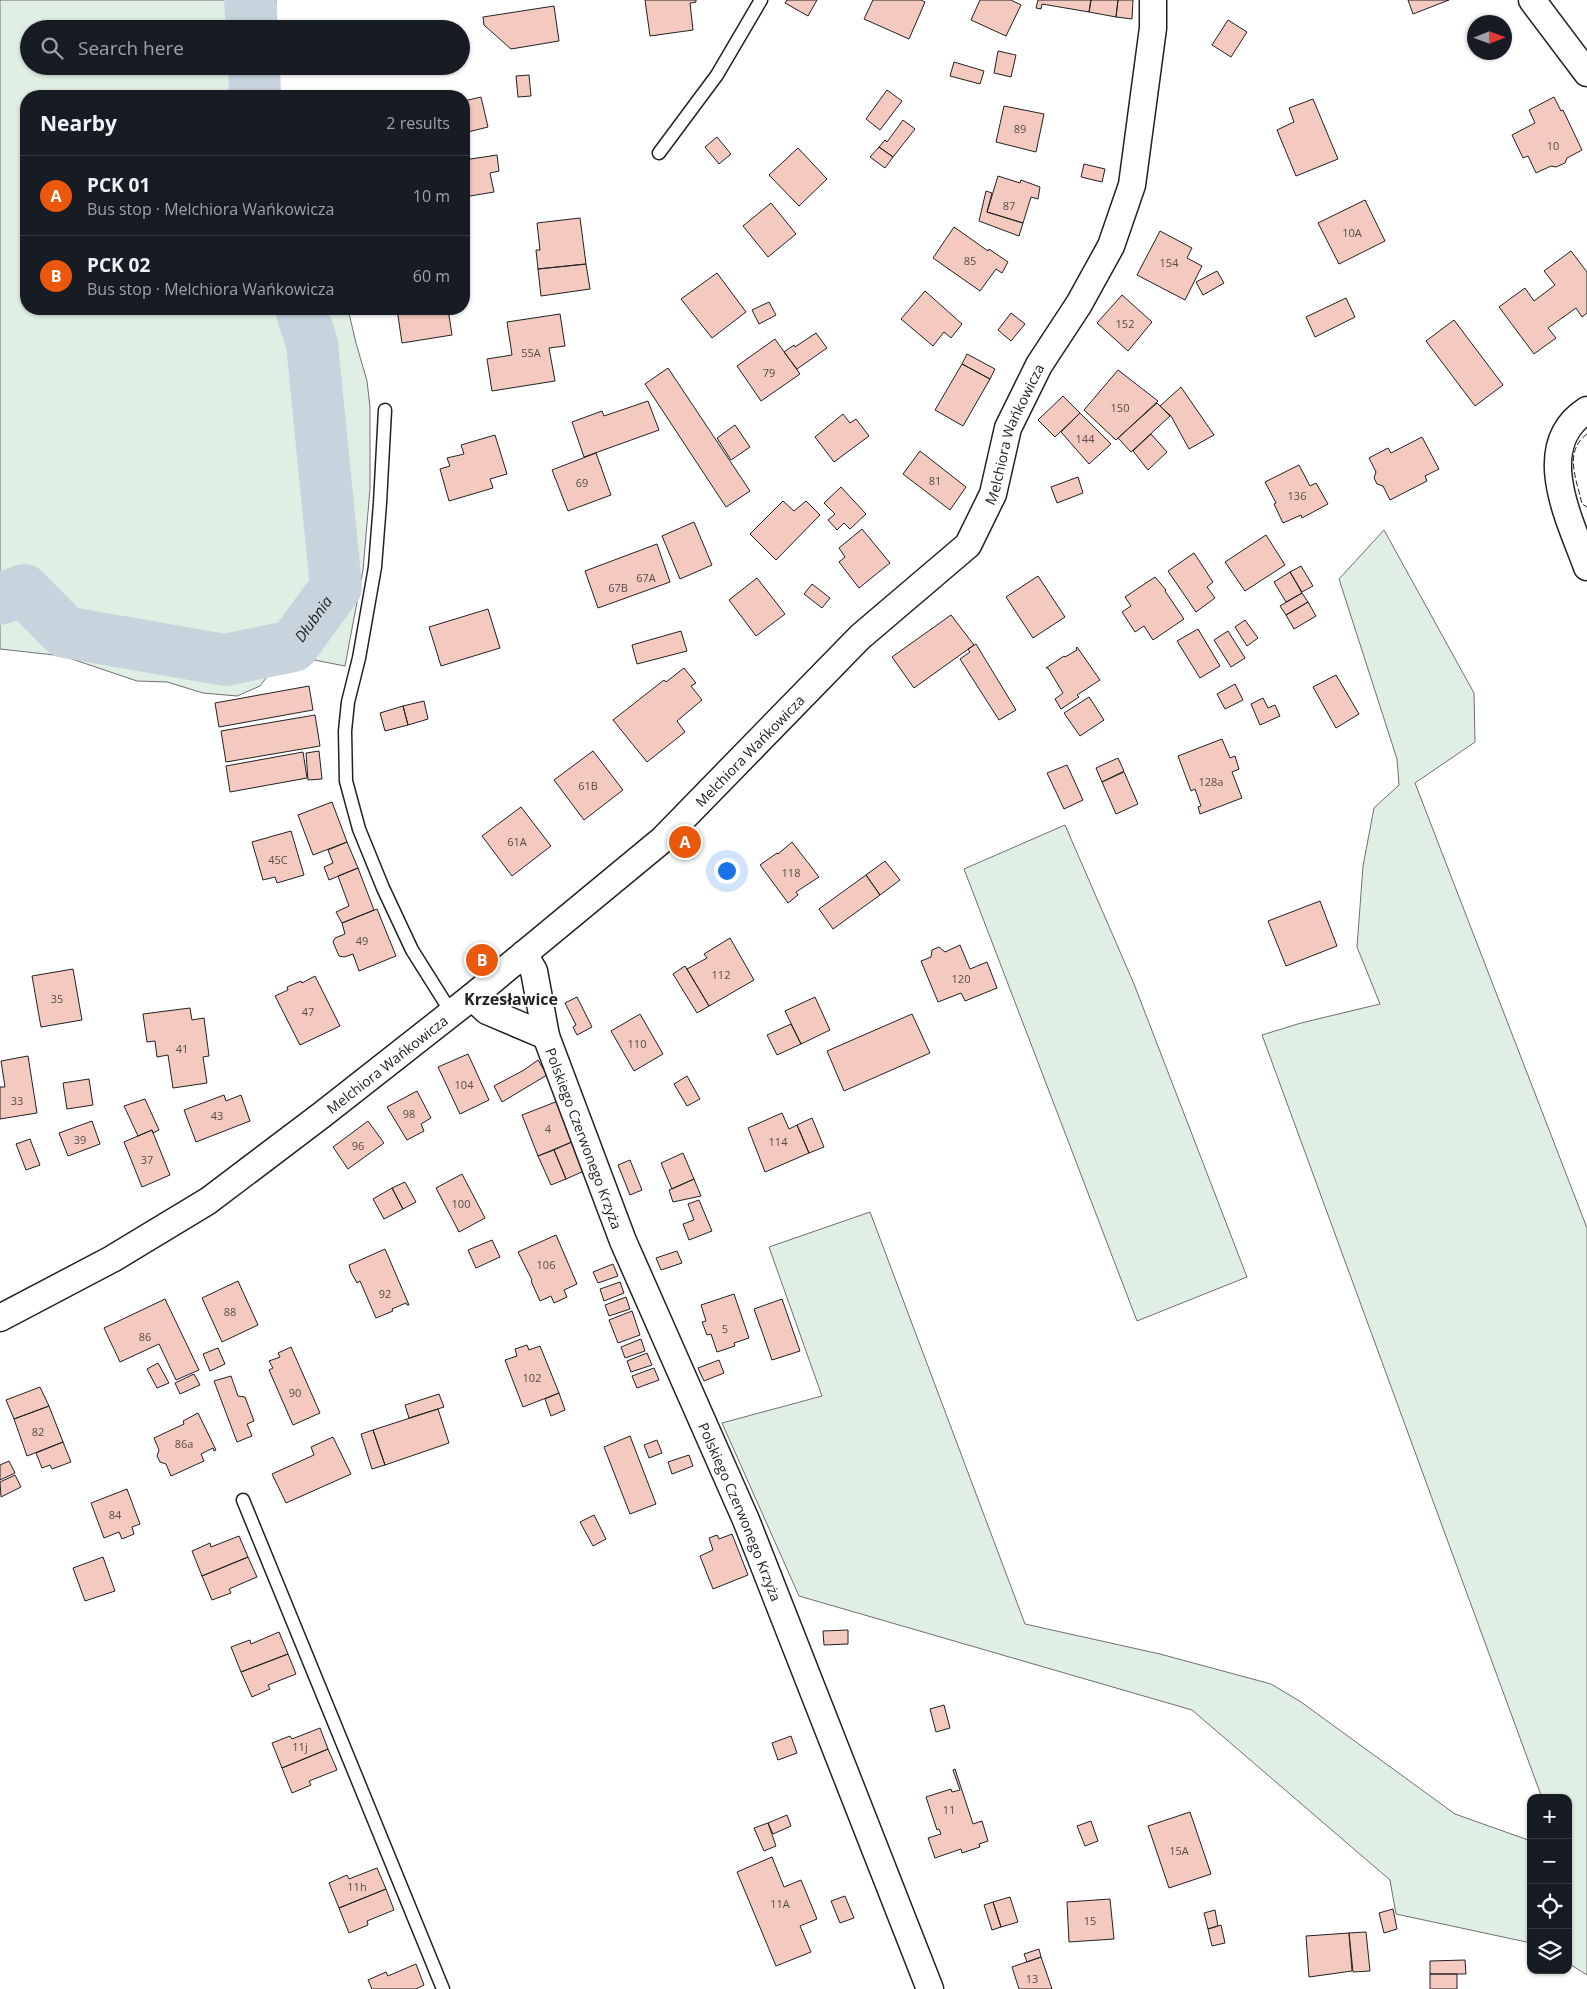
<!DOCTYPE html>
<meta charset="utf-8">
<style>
:root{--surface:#171b24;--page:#242831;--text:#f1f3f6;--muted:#9ea1a6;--line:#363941;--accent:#ea580c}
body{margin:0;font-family:"Open Sans",sans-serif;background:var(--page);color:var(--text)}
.controls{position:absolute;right:15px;bottom:15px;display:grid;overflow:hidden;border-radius:10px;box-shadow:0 1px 4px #0004}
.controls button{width:45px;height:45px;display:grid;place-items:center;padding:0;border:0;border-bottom:1px solid var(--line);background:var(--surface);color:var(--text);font:25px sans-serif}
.compass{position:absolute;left:1467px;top:15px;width:45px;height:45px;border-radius:50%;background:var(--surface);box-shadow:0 1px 4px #0004;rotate:89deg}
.you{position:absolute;left:726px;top:870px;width:18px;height:18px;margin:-12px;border:4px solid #fff;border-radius:50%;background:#1a73e8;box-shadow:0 0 0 8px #1a73e833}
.badge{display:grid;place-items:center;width:32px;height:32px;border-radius:50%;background:var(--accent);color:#fff;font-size:16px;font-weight:700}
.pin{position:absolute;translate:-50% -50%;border:2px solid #fff;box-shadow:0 1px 5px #0006}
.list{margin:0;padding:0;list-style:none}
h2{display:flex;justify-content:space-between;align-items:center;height:65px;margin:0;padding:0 20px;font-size:21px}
h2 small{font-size:16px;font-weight:400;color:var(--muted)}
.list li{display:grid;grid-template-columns:32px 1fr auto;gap:15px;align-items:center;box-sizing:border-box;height:80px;padding:0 20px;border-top:1px solid var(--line)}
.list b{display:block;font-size:19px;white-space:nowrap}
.list p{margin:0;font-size:16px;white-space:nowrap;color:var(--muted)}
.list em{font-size:16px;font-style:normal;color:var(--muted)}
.icon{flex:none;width:28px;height:28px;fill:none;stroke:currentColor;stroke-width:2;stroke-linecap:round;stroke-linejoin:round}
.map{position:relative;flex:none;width:1587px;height:1989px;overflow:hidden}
.search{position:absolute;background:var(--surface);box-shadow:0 1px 4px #0004;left:20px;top:20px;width:450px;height:55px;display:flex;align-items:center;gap:12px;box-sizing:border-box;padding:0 18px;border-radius:28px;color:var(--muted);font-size:19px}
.panel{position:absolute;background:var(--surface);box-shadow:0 1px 4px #0004;left:20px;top:90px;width:450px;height:225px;border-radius:20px}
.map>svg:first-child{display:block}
.green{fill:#e0efe3;stroke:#6f6f6f}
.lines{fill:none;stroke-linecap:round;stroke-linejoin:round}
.river{stroke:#c7d3dd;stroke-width:52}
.building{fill:#f3c9c0;stroke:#222}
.service-casing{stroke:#222;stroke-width:15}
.minor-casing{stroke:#222;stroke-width:29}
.service{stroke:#fff;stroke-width:12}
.minor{stroke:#fff;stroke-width:26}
.fence{stroke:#222;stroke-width:1;stroke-dasharray:6 2.5;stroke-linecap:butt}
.labels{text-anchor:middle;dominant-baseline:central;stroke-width:4;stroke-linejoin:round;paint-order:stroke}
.number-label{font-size:11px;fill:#564c4a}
.street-label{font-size:14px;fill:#222;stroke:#fff}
.water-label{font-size:15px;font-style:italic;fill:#222;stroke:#fff}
.quarter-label{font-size:16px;font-weight:bold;fill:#222;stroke:#fff}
</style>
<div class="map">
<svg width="1587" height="1989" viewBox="0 0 1587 1989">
<rect width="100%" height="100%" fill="#fff"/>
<path class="green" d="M0,0H276L275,29H29V66H272L269,96H26V309H348L356,343L367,381L370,407V489L363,570L345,666L299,657L276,665L260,686L237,696L203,693L167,682L137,681L63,656L0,649Z
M1384,530L1474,693L1475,742L1415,783L1587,1228V1975L1568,1963V1798H1542L1262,1035L1301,1023L1380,1004L1357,947L1363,866L1374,808L1399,785L1397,759L1339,579Z
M1065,825L1134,984L1247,1277L1137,1321L964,869Z
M870,1212L1025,1624L1160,1654L1271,1684L1301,1702L1455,1814L1531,1841V1943L1396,1914L1390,1880L1192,1710L799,1596L722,1423L822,1396L769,1247Z"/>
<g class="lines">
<g class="river">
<path d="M250,0L252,29"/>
<path d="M254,66L255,96"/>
<path id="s1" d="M0,599L24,590L65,632L225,660L293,646L336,587L312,344L301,309"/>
</g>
</g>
<path class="building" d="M645,0H696V2L690,3L693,30L650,36Z
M787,0H817L808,16L785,3Z
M873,0H921L925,2L909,39L864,19Z
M980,0H1011L1021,5L1006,36L971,20Z
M1038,0H1091L1089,12L1042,4L1041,9L1036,8Z
M1091,0H1118L1116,17L1089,12Z
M1118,0H1133L1132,19L1116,17Z
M1408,0H1449L1413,14Z
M554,6L559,41L511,49L484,25L483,17Z
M1228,20L1247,32L1231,57L1212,45Z
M998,51L1016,55L1011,77L994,73Z
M954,62L984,71L980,84L950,76Z
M529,75L531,96L518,97L516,76Z
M887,90L902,101L880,130L866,119Z
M481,97L488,127L464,133V101Z
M1554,97L1561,111L1563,110L1582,150L1567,158L1565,163L1556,167L1551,166L1536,173L1528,156L1523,158L1512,135L1535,123L1529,110Z
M1313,99L1338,159L1296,176L1277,130L1294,122L1289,108Z
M1004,106L1044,114L1036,152L996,142Z
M903,120L915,129L893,157L879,147L885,140L887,142Z
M717,137L731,154L719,164L705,147Z
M879,147L893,157L885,168L870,157Z
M798,148L827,179L799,206L769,175Z
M497,155L499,171L490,173L494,192L464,197V160Z
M1084,164L1105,169L1102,182L1081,177Z
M998,176L1020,183L1021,180L1040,187L1038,199L1031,197L1023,223L987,212Z
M986,191L992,193L987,212L1023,223L1019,236L979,221Z
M1365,200L1385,241L1339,264L1318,223Z
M771,203L796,234L768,257L743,226Z
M580,218L586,264L538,269L536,250H540L537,223Z
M954,227L988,251L989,249L1008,262L1002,273L996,269L980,291L933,258Z
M1160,231L1192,248L1187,258L1202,266L1185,300L1137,275Z
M1571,251L1587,272V313L1582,317L1576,308L1548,328L1556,338L1534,354L1499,307L1525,288L1534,301L1555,285L1544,271Z
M586,264L590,289L541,296L538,269Z
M1217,271L1224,283L1203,295L1196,282Z
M717,273L746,312L712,338L681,299Z
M925,291L962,324L951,338L944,332L933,346L901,319Z
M1122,295L1152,322L1128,351L1097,323Z
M1346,298L1355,317L1315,337L1306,317Z
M769,302L776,315L759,324L752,310Z
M397,309H448L452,335L402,343Z
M1011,313L1025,324L1011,341L998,330Z
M560,314L565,346L549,348L555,381L492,391L487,359L512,355L507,322Z
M1454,320L1503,385L1475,406L1426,341Z
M816,333L827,348L797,369L784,352L794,345L795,347Z
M775,339L800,374L761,401L737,366Z
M967,354L995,369L990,379L962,364Z
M962,364L990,379L963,426L935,410Z
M668,368L750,491L726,507L645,384Z
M1118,370L1158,401L1116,440L1084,410Z
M1181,387L1214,435L1189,449L1171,416L1160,406Z
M1063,396L1080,413L1055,437L1038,420Z
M648,401L659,430L584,457L572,422L602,411L604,416Z
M1157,403L1170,416L1131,452L1118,438Z
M1080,413L1111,444L1089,464L1061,432Z
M843,414L850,423L856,419L869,436L834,462L815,437Z
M735,425L750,447L731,460L717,438Z
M1151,434L1167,452L1148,470L1133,451Z
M495,435L507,474L490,479L493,488L449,501L440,469L450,466L447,458L464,454L461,445Z
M1422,437L1439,469L1425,476L1427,481L1390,500L1383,486L1377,484L1374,478L1376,472L1369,458L1388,448L1391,453Z
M920,451L966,487L950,510L903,474Z
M596,453L611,495L568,511L552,470Z
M1299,465L1310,486L1316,483L1328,504L1302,518L1301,515L1283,523L1274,504L1276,503L1265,482Z
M1078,477L1083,493L1057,503L1051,487Z
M841,487L866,514L850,529L844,523L837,530L828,520L835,514L824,503Z
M783,501L794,511L806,501L820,515L776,560L750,534Z
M694,522L712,565L680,579L662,536Z
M862,529L890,563L859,588L839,562L845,557L839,548Z
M1266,535L1285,565L1245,591L1225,562Z
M657,544L670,582L598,608L585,571Z
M1194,553L1213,582L1207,587L1215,598L1196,612L1168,571Z
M1301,566L1313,586L1302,592L1290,572Z
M1290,572L1302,593L1286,602L1274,582Z
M1038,576L1065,617L1033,638L1006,597Z
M1155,577L1166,590L1165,591L1184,619L1153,640L1144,626L1135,632L1122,612L1131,606L1125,597Z
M757,578L785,614L756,636L729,600Z
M812,584L830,598L822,608L804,594Z
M1302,593L1308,602L1286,615L1280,606Z
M1308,602L1316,616L1294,629L1286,615Z
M488,609L500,648L441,666L429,627Z
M951,615L974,645L914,688L892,657Z
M1245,620L1258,638L1247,646L1235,627Z
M1198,629L1220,666L1200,678L1177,641Z
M681,631L687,651L637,664L632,645Z
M1228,631L1245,658L1231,667L1214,640Z
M976,644L1016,710L999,720L960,659L970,652L968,649Z
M1077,647L1100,680L1077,695L1079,697L1061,709L1055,699L1063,693L1048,668H1046L1064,656L1065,657L1077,650L1076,648Z
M684,668L696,683L691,686L702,700L677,721L685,732L647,762L613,720L664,680L666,682Z
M1336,675L1359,714L1336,728L1313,687Z
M1235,684L1243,700L1225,709L1217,694Z
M309,686L313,710L219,727L215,703Z
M1089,697L1104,720L1080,736L1064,713Z
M1263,698L1268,708L1275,705L1280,716L1260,725L1251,704Z
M424,701L428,719L408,725L403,706Z
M403,706L408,725L385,731L380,713Z
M315,715L320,746L226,762L221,731Z
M1222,739L1230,758L1235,756L1239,769L1232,772L1242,798L1200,814L1198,807L1201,806L1195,789L1191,791L1178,756Z
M319,751L322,779L308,780L306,753Z
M593,751L623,790L584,820L554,780Z
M303,752L307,778L230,792L226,766Z
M1118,758L1124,771L1102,782L1096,768Z
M1067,765L1083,800L1064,809L1047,773Z
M1124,772L1138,804L1116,814L1102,782Z
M332,802L347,842L313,855L298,815Z
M521,807L551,846L512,876L482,836Z
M291,831L304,875L277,883L275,877L263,880L252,842Z
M347,842L358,868L329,880L324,867L333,863L328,850Z
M792,842L819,877L796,892L798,895L788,903L760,865L777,853L778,854Z
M885,861L900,880L880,895L866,875Z
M358,868L374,910L342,923L336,912L349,906L338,876Z
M866,875L880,895L833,929L819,909Z
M1320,901L1337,946L1286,966L1268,921Z
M377,909L396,956L359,971L353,954L344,957L339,956L333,942L335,938L345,934L342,923Z
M730,938L754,980L709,1006L687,969L707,958L704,954Z
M960,945L970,969L987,962L997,988L965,1001L961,993L938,1002L921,961L931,957L932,950L939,947L945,952Z
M685,966L709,1006L697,1013L673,974Z
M73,969L82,1020L41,1027L32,976Z
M315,976L340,1026L300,1045L275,996L288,990L287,987L301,981L302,983Z
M577,997L592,1027L577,1035L573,1027L576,1025L565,1003Z
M815,997L830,1030L801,1044L785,1011Z
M190,1008L192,1020L204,1018L209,1056L203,1057L207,1083L173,1088L168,1055L157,1057L155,1041L147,1042L143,1014Z
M640,1014L663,1054L634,1071L611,1031Z
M912,1014L930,1053L844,1091L827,1051Z
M791,1024L801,1044L777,1055L767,1035Z
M468,1054L489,1100L460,1114L438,1067Z
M28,1056L37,1113L0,1119V1087H5L1,1061Z
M538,1060L547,1075L502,1102L494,1086L524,1070Z
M687,1076L700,1099L687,1106L674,1084Z
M89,1079L93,1105L67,1109L63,1083Z
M417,1091L431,1118L421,1124L424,1131L407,1140L387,1107Z
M224,1095L226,1101L241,1095L250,1121L196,1142L184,1110Z
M145,1099L159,1130L153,1133L152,1130L138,1136L124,1106Z
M558,1101L574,1141L538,1156L522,1115Z
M782,1113L789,1129L797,1125L809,1153L765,1172L748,1128Z
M812,1118L824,1147L809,1153L797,1125Z
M92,1121L100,1144L68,1156L59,1133Z
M368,1121L384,1143L348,1169L333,1147Z
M152,1130L170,1175L142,1187L124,1142Z
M30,1139L40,1165L26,1170L16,1144Z
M574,1141L586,1170L566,1179L554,1150Z
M554,1150L566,1179L551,1185L538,1156Z
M683,1153L694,1179L672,1189L661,1163Z
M630,1160L642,1190L630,1195L618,1165Z
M462,1174L485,1218L459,1232L436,1188Z
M694,1179L701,1196L673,1202L669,1190Z
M405,1182L416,1202L403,1209L392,1188Z
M392,1188L403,1209L384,1219L373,1199Z
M699,1200L712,1231L689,1240L683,1224L694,1220L688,1204Z
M556,1235L577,1284L564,1290L567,1297L554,1303L551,1296L540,1301L531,1281L532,1280L518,1252Z
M492,1240L500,1257L476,1268L468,1250Z
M385,1249L409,1305H407L406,1303L392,1309L393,1311L376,1318L360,1281L357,1283L351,1272L349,1265Z
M677,1251L682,1263L661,1270L656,1258Z
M613,1264L618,1276L598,1283L593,1272Z
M238,1281L258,1325L222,1342L202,1298Z
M620,1282L624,1293L604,1301L600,1289Z
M734,1294L749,1338L734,1343L735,1346L717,1352L711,1334L707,1335L702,1322L706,1321L701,1305Z
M626,1297L630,1309L609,1316L605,1305Z
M165,1299L199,1370L176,1380L159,1344L120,1362L104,1328Z
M782,1299L800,1351L772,1360L754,1309Z
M632,1311L640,1335L618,1343L609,1320Z
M641,1339L645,1351L625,1358L621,1347Z
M527,1345L529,1350L540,1346L559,1393L523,1407L505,1360L517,1356L515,1349Z
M291,1347L320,1413L293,1425L269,1370L273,1368L269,1361L280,1357L278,1353Z
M218,1348L225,1364L210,1371L203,1354Z
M647,1353L652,1365L631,1372L627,1361Z
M719,1360L724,1373L704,1381L698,1368Z
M158,1363L169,1383L157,1388L147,1369Z
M654,1368L659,1380L637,1388L632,1376Z
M194,1374L200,1385L180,1394L175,1383Z
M231,1376L238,1396L245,1397L254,1421L247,1424L252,1436L237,1442L214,1381Z
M40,1387L49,1406L14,1419L6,1400Z
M559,1393L565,1410L551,1416L545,1399Z
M439,1394L444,1407L409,1418L405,1405Z
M49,1406L63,1442L27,1456L14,1419Z
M438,1409L449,1443L385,1465L373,1430Z
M198,1413L216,1450L214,1451L213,1448L201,1454L204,1461L171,1476L166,1464L160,1462L157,1456L159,1450L154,1438L184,1424L183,1421Z
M373,1430L385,1465L372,1469L361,1434Z
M630,1436L656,1504L630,1514L604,1447Z
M333,1437L351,1474L286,1503L272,1474L314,1455L311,1447Z
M657,1440L662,1453L649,1458L644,1445Z
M63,1442L71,1462L52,1469L50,1465L42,1468L36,1453Z
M689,1455L693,1466L672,1474L668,1462Z
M9,1461L15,1473L0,1480V1465Z
M15,1475L21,1487L1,1497L0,1482Z
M127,1489L140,1524L132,1527L134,1534L122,1539L119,1532L104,1538L91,1503Z
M594,1515L606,1539L593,1546L580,1522Z
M732,1534L748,1575L713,1589L700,1556L713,1550L709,1538L717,1535L719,1539Z
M239,1536L248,1557L202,1576L192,1551L210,1543L211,1547Z
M103,1557L115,1591L85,1601L73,1568Z
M248,1557L257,1577L229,1589L231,1593L212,1600L202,1576Z
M848,1630V1644L824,1645L823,1631Z
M279,1632L288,1654L241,1672L231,1647L250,1640L251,1644Z
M288,1654L296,1674L268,1685L270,1689L252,1697L241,1672Z
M944,1705L950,1728L936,1732L930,1709Z
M320,1728L328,1749L282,1768L272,1743L290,1736L292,1739Z
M791,1736L797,1753L778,1760L772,1743Z
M328,1749L337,1770L309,1781L311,1785L292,1793L282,1768Z
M955,1769L973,1824L982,1821L988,1841L979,1844L980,1847L962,1853L961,1849L935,1858L928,1838L941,1834L939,1829L937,1830L926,1797L951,1789L952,1792L960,1790L953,1770Z
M1190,1812L1211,1874L1169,1888L1148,1826Z
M787,1815L791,1826L773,1834L768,1823Z
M1091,1821L1098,1841L1085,1846L1077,1826Z
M768,1823L776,1846L764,1851L754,1828Z
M772,1857L784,1887L801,1880L817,1919L800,1926L811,1952L776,1966L737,1872Z
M377,1868L386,1889L339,1908L329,1883L347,1875L349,1879Z
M386,1889L394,1910L367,1921L368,1925L349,1933L339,1908Z
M845,1896L854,1918L840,1923L831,1901Z
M1010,1897L1018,1922L1001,1927L993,1902Z
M1110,1899L1114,1939L1069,1942L1067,1902Z
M993,1902L1001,1927L992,1930L984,1905Z
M1393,1909L1397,1929L1384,1933L1379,1913Z
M1215,1910L1218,1926L1208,1929L1204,1913Z
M1221,1925L1225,1943L1212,1946L1208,1929Z
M1366,1932L1370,1971L1353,1972L1349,1933Z
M1349,1933L1352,1971L1309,1977L1306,1936Z
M1039,1949L1041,1957L1027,1962L1024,1954Z
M1041,1957L1052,1989H1019L1012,1967Z
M1465,1960L1466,1974H1430V1961Z
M416,1964L424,1985L416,1989H372L368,1980L386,1972L388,1976Z
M1430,1974H1457V1989H1430Z"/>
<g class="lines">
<g class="service-casing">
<path id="service" d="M659,153L717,75L761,0
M385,410L380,503L375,567L359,658L348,702L345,731L346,781L359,829L383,888L412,950L451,1012
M243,1500L443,1989"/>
</g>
<g class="minor-casing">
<g id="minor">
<path d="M1532,0L1587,73"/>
<path d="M1587,410C1531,446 1570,520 1587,567"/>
<path id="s2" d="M524,954L534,971L546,1036L623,1241L746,1520L930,1989"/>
<path d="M472,997L487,1011L546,1036"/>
<path id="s3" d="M0,1318L112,1259L208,1201L323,1114L472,997L662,840L860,637L968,545L993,494L1008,428L1039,365L1079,304L1111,246L1132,185L1153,28V0"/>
</g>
</g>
<use href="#service" class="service"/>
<use href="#minor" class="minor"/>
<path class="fence" d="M1587,434C1563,452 1577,480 1582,504L1587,507"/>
</g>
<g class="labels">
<g class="number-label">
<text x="1020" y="128">89</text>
<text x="1553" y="145">10</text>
<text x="1009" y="205">87</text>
<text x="1352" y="232">10A</text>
<text x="970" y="260">85</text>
<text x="1169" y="262">154</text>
<text x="1125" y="323">152</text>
<text x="531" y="352">55A</text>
<text x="769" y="372">79</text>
<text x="1120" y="407">150</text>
<text x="1085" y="438">144</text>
<text x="935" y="480">81</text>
<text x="582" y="482">69</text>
<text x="1297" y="495">136</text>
<text x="646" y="577">67A</text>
<text x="618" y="587">67B</text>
<text x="1211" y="781">128a</text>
<text x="588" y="785">61B</text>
<text x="517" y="841">61A</text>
<text x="278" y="859">45C</text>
<text x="791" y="872">118</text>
<text x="362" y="940">49</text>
<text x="721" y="974">112</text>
<text x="961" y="978">120</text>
<text x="57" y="998">35</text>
<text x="308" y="1011">47</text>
<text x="637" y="1043">110</text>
<text x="182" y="1048">41</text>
<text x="464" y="1084">104</text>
<text x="17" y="1100">33</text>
<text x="409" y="1113">98</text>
<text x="217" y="1115">43</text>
<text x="548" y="1128">4</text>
<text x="80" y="1139">39</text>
<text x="778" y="1141">114</text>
<text x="358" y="1145">96</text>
<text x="147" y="1159">37</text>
<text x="461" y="1203">100</text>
<text x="546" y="1264">106</text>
<text x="385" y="1293">92</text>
<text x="230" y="1311">88</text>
<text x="725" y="1328">5</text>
<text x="145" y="1336">86</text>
<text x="532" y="1377">102</text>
<text x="295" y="1392">90</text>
<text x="38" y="1431">82</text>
<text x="184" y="1443">86a</text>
<text x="115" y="1514">84</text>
<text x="300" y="1746">11j</text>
<text x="949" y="1809">11</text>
<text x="1179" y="1850">15A</text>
<text x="357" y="1886">11h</text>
<text x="780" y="1903">11A</text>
<text x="1090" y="1920">15</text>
<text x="1032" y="1978">13</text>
</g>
<g class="street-label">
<text stroke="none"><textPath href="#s3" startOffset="1365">Melchiora Wańkowicza</textPath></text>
<text stroke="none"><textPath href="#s3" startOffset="944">Melchiora Wańkowicza</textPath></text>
<text stroke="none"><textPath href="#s3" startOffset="464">Melchiora Wańkowicza</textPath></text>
<text stroke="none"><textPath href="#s2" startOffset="195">Polskiego Czerwonego Krzyża</textPath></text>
<text stroke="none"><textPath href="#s2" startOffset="600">Polskiego Czerwonego Krzyża</textPath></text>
</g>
<g class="water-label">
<text stroke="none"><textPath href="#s1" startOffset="350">Dłubnia</textPath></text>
</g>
<g class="quarter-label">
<text x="511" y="999">Krzesławice</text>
</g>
</g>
</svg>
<div class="controls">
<button>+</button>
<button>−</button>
<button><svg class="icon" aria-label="locate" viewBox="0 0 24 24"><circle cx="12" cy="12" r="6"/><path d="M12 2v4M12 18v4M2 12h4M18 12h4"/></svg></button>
<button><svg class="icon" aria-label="layers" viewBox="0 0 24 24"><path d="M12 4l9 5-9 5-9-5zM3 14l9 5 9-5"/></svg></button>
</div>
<svg class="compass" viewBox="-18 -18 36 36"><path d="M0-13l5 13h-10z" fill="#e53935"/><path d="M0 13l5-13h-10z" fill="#9ea1a6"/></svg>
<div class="you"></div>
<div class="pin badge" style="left:685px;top:842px">A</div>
<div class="pin badge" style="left:482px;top:960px">B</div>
<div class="search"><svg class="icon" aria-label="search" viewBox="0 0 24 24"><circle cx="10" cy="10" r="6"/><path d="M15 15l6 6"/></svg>Search here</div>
<section class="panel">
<h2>Nearby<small>2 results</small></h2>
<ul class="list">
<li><span class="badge">A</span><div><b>PCK 01</b><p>Bus stop · Melchiora Wańkowicza</p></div><em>10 m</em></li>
<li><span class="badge">B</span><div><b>PCK 02</b><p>Bus stop · Melchiora Wańkowicza</p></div><em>60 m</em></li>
</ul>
</section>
</div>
